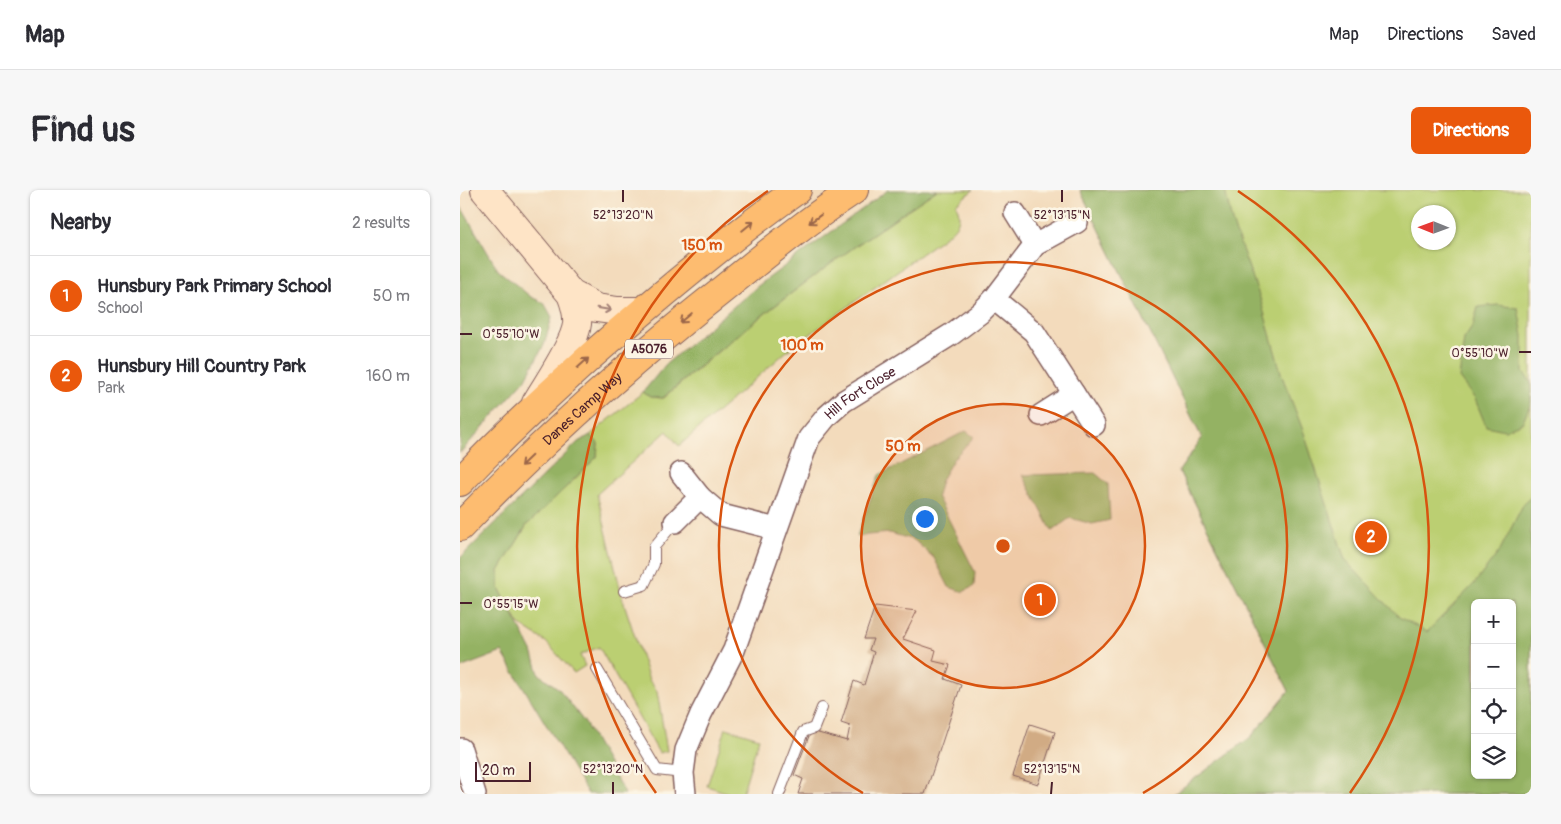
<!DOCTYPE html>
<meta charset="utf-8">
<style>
:root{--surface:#fff;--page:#f7f7f7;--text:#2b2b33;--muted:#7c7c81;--line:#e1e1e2;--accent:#ea580c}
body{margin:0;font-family:Pangolin,sans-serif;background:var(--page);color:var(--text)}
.controls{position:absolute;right:15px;bottom:15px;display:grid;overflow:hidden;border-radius:8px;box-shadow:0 1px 4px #0004}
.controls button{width:45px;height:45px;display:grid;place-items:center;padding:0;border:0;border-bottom:1px solid var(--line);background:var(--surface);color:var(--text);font:25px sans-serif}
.compass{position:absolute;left:951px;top:15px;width:45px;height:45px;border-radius:50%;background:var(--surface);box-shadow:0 1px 4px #0004;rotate:271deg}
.scale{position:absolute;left:15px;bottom:12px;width:56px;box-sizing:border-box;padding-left:5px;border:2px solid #4a1f2b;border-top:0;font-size:14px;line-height:18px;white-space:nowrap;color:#4a1f2b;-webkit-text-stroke:4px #fcf5e5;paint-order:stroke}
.you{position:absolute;left:464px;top:328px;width:18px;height:18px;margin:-12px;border:4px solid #fff;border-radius:50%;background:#1a73e8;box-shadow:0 0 0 8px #1a73e833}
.badge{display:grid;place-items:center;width:32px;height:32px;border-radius:50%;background:var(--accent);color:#fff;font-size:16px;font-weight:700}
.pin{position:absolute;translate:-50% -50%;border:2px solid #fff;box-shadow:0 1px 5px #0006}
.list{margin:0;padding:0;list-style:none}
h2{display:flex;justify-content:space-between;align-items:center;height:65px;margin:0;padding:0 20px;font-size:21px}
h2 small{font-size:16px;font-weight:400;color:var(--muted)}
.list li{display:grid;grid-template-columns:32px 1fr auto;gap:15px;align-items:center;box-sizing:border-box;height:80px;padding:0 20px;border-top:1px solid var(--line)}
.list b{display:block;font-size:19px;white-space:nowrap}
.list p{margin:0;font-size:16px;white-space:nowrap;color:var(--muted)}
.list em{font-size:16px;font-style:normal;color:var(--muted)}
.icon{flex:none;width:28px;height:28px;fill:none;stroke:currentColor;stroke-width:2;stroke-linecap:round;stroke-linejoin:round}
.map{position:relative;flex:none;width:1071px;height:604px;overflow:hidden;border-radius:8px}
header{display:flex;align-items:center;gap:30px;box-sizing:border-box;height:70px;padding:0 25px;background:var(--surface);border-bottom:1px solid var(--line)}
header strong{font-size:24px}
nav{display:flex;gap:28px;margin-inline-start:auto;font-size:18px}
.intro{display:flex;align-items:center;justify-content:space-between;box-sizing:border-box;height:120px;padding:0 30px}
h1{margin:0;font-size:35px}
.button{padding:12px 22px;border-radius:8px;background:var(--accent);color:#fff;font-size:18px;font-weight:700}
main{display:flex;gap:30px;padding:0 30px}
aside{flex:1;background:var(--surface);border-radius:8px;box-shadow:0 1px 4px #0004}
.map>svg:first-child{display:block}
.green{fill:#bbcf72;stroke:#82774e;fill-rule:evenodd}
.forest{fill:#94b264;stroke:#6f6848;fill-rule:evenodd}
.building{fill:#d1ab84}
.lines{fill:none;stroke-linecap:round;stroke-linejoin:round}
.lane-casing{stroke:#85615e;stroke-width:12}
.street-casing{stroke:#85615e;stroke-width:24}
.secondary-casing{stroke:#85615e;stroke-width:30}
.highway-casing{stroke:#85615e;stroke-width:30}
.lane{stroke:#fff;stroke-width:10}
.street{stroke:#fff;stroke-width:21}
.secondary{stroke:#fee4c6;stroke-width:28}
.highway{stroke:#fdbc70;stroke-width:28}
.oneway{stroke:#9b664a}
.oneway2{stroke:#a48278}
.ticks{fill:none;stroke:#4a1f2b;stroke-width:2}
.ring{fill:none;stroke:#d8530f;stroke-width:2.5}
.labels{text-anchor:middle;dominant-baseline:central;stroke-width:5;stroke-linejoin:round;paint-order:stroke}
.shield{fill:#fcf5e5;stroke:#7f5f63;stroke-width:1}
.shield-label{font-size:12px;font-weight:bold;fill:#4a1f2b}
.street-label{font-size:14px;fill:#4a1f2b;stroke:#fcf5e5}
.ticks-label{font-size:12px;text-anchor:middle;fill:#4a1f2b;stroke:#fcf5e5;stroke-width:5;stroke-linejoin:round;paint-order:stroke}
.centre{fill:#d8530f;stroke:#fcf5e5;stroke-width:2.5}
.ring-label{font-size:15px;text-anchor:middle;font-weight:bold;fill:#d8530f;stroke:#fcf5e5;stroke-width:5;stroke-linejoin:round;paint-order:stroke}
</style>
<header>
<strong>Map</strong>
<nav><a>Map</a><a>Directions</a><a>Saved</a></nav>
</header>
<div class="intro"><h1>Find us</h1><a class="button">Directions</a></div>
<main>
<aside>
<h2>Nearby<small>2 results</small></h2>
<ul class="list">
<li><span class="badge">1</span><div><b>Hunsbury Park Primary School</b><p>School</p></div><em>50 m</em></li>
<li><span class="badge">2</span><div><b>Hunsbury Hill Country Park</b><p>Park</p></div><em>160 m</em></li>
</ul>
</aside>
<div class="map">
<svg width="1071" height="604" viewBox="0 0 1071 604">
<rect width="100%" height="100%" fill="#fcf5e5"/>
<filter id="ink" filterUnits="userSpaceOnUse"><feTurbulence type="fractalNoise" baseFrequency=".02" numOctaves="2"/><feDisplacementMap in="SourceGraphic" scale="10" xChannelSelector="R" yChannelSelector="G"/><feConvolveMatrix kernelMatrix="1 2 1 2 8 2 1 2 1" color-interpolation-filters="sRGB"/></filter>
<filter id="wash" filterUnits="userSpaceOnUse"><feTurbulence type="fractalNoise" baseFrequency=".0096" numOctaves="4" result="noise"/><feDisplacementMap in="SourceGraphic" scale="20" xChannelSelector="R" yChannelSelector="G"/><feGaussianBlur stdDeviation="1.12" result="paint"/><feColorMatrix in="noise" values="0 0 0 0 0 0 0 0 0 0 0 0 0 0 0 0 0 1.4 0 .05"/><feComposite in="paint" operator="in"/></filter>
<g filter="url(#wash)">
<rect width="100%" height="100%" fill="#f3dbbc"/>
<path class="green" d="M477,0H513L496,14C502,30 499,34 487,45L327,161L219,256L207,241L137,304L163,410L189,490L197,501L207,561L199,563L139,457L120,465L125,476L114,483L86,452L59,434L39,398V381L67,335L137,267L138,253L130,245L183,202L190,207L204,208C289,132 382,63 477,0Z
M620,0H1071V604H714L791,547L829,501L719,281L742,248ZM958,22H988V52H958ZM1015,413H1052V585H1015Z
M266,538L299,548L282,604H271L247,596Z"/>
<path class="forest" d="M428,0H477C382,63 289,132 203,208L190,207L183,202L206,174L299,95Z
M620,0H765L772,32L800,108L822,186L844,243L885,370L939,427L967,442L1014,394L1039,362L1064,313L1071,307V604H714L791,547L829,501L719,281L742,248ZM1015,413H1052V585H1015Z
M0,15L38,80L71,107L84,113L92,127L84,155L65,190L0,263Z
M1038,115L1058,118L1063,146V182L1071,192V213L1062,233L1045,240L1026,236L1015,209L999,188L1004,149L1013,136L1018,117Z
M506,241L514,247L494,268L481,290L477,306L515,382L514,396L503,402L489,397L474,368L454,350L430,343L397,346L419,285Z
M130,245L138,253L137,267L67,335L39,381V398L72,461L79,484L99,499L125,533L165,604H128L42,462L0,478V368L118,252Z
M635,283L648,294L650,330L632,334L610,328L592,341L563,285Z"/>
<g id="blocks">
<path class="building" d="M415,416L457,421L443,449L476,460L473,471L490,475L485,489L501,495L465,604H338L343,589L334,585L351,541L387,551L390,536L381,533L394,491L404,495L414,462L409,460L413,449H404Z
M570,534L595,542L578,594L553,586Z"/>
</g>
</g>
<g filter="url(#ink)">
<use href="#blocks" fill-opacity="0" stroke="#85615e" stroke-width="1"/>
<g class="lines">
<g class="lane-casing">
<path id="lane" d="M164,401L184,395L194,374V357L215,332
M137,479L197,580L223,583
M319,604L343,542L354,538L362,518"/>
</g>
<g class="street-casing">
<g id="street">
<path d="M555,23L575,55"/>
<path d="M534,109L574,142L634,235"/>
<path d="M581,225L614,204"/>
<path d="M221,283L240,307L261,325L316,339"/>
<path d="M215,332L240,307"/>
<path d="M1,559L15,604"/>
<path id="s1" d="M225,604L223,583L226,560L241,524L274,460L349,248L367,226L384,211L492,144L520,123L534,109L575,55L617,32"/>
</g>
</g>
<g class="secondary-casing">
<path id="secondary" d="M25,0L111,104C115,114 118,123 117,134C115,154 87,194 76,213
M111,104L136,118L158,121H181"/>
</g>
<g class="highway-casing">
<g id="highway">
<path d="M0,292C41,248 86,207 131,166C197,108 265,51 337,0"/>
<path id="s2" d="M0,337C83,250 173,170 267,96C308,63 350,29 394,0"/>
</g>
</g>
<use href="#lane" class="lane"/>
<use href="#street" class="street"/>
<use href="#secondary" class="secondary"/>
<use href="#highway" class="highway"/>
</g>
<defs><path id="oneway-shaft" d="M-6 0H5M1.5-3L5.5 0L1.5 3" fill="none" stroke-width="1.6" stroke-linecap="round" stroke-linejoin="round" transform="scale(1.25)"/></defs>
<g class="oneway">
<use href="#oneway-shaft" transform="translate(355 29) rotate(144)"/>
<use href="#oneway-shaft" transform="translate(288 36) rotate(-39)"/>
<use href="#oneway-shaft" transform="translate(226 128) rotate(140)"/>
<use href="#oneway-shaft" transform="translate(123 173) rotate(-42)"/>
<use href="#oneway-shaft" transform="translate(66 271) rotate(136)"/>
</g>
<use class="oneway2" href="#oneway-shaft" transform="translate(144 119) rotate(9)"/>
</g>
<path class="ticks" d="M163,12V0M602,12V0M0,144H12M1059,162H1071M0,413H12M153,604V592M591,604L592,592"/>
<circle cx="543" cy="356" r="142" fill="#d8530f" fill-opacity=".12"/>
<g class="ring">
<circle cx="543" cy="356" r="142"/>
<path d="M403 603A284 284 0 1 1 683 603"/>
<path d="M196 603A426 426 0 0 1 308 1M778 1A426 426 0 0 1 890 603"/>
</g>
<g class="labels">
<rect class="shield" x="165" y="149.5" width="48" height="19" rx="4"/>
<g class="shield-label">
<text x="189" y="159">A5076</text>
</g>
<g class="street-label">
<text stroke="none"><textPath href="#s1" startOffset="449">Hill Fort Close</textPath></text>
<text stroke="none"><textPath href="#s2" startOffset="170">Danes Camp Way</textPath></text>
</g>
</g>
<g class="ticks-label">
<text x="163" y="29">52°13'20"N</text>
<text x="602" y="29">52°13'15"N</text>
<text x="51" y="148">0°55'10"W</text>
<text x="1020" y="167">0°55'10"W</text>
<text x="51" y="418">0°55'15"W</text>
<text x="153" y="583">52°13'20"N</text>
<text x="592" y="583">52°13'15"N</text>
</g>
<circle cx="543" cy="356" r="8" class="centre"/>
<g class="ring-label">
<text x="242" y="60">150 m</text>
<text x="342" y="160">100 m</text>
<text x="443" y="261">50 m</text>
</g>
</svg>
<div class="controls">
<button>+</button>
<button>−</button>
<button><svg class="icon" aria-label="locate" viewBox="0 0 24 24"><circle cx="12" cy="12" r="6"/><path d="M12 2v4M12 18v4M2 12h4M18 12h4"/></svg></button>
<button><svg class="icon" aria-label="layers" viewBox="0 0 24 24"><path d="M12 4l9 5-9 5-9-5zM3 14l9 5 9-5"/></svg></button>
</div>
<svg class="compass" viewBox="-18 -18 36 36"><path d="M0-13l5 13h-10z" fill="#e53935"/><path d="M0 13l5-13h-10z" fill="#7c7c81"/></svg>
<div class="scale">20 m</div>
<div class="you"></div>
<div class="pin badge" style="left:580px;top:410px">1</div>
<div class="pin badge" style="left:911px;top:347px">2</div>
</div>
</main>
